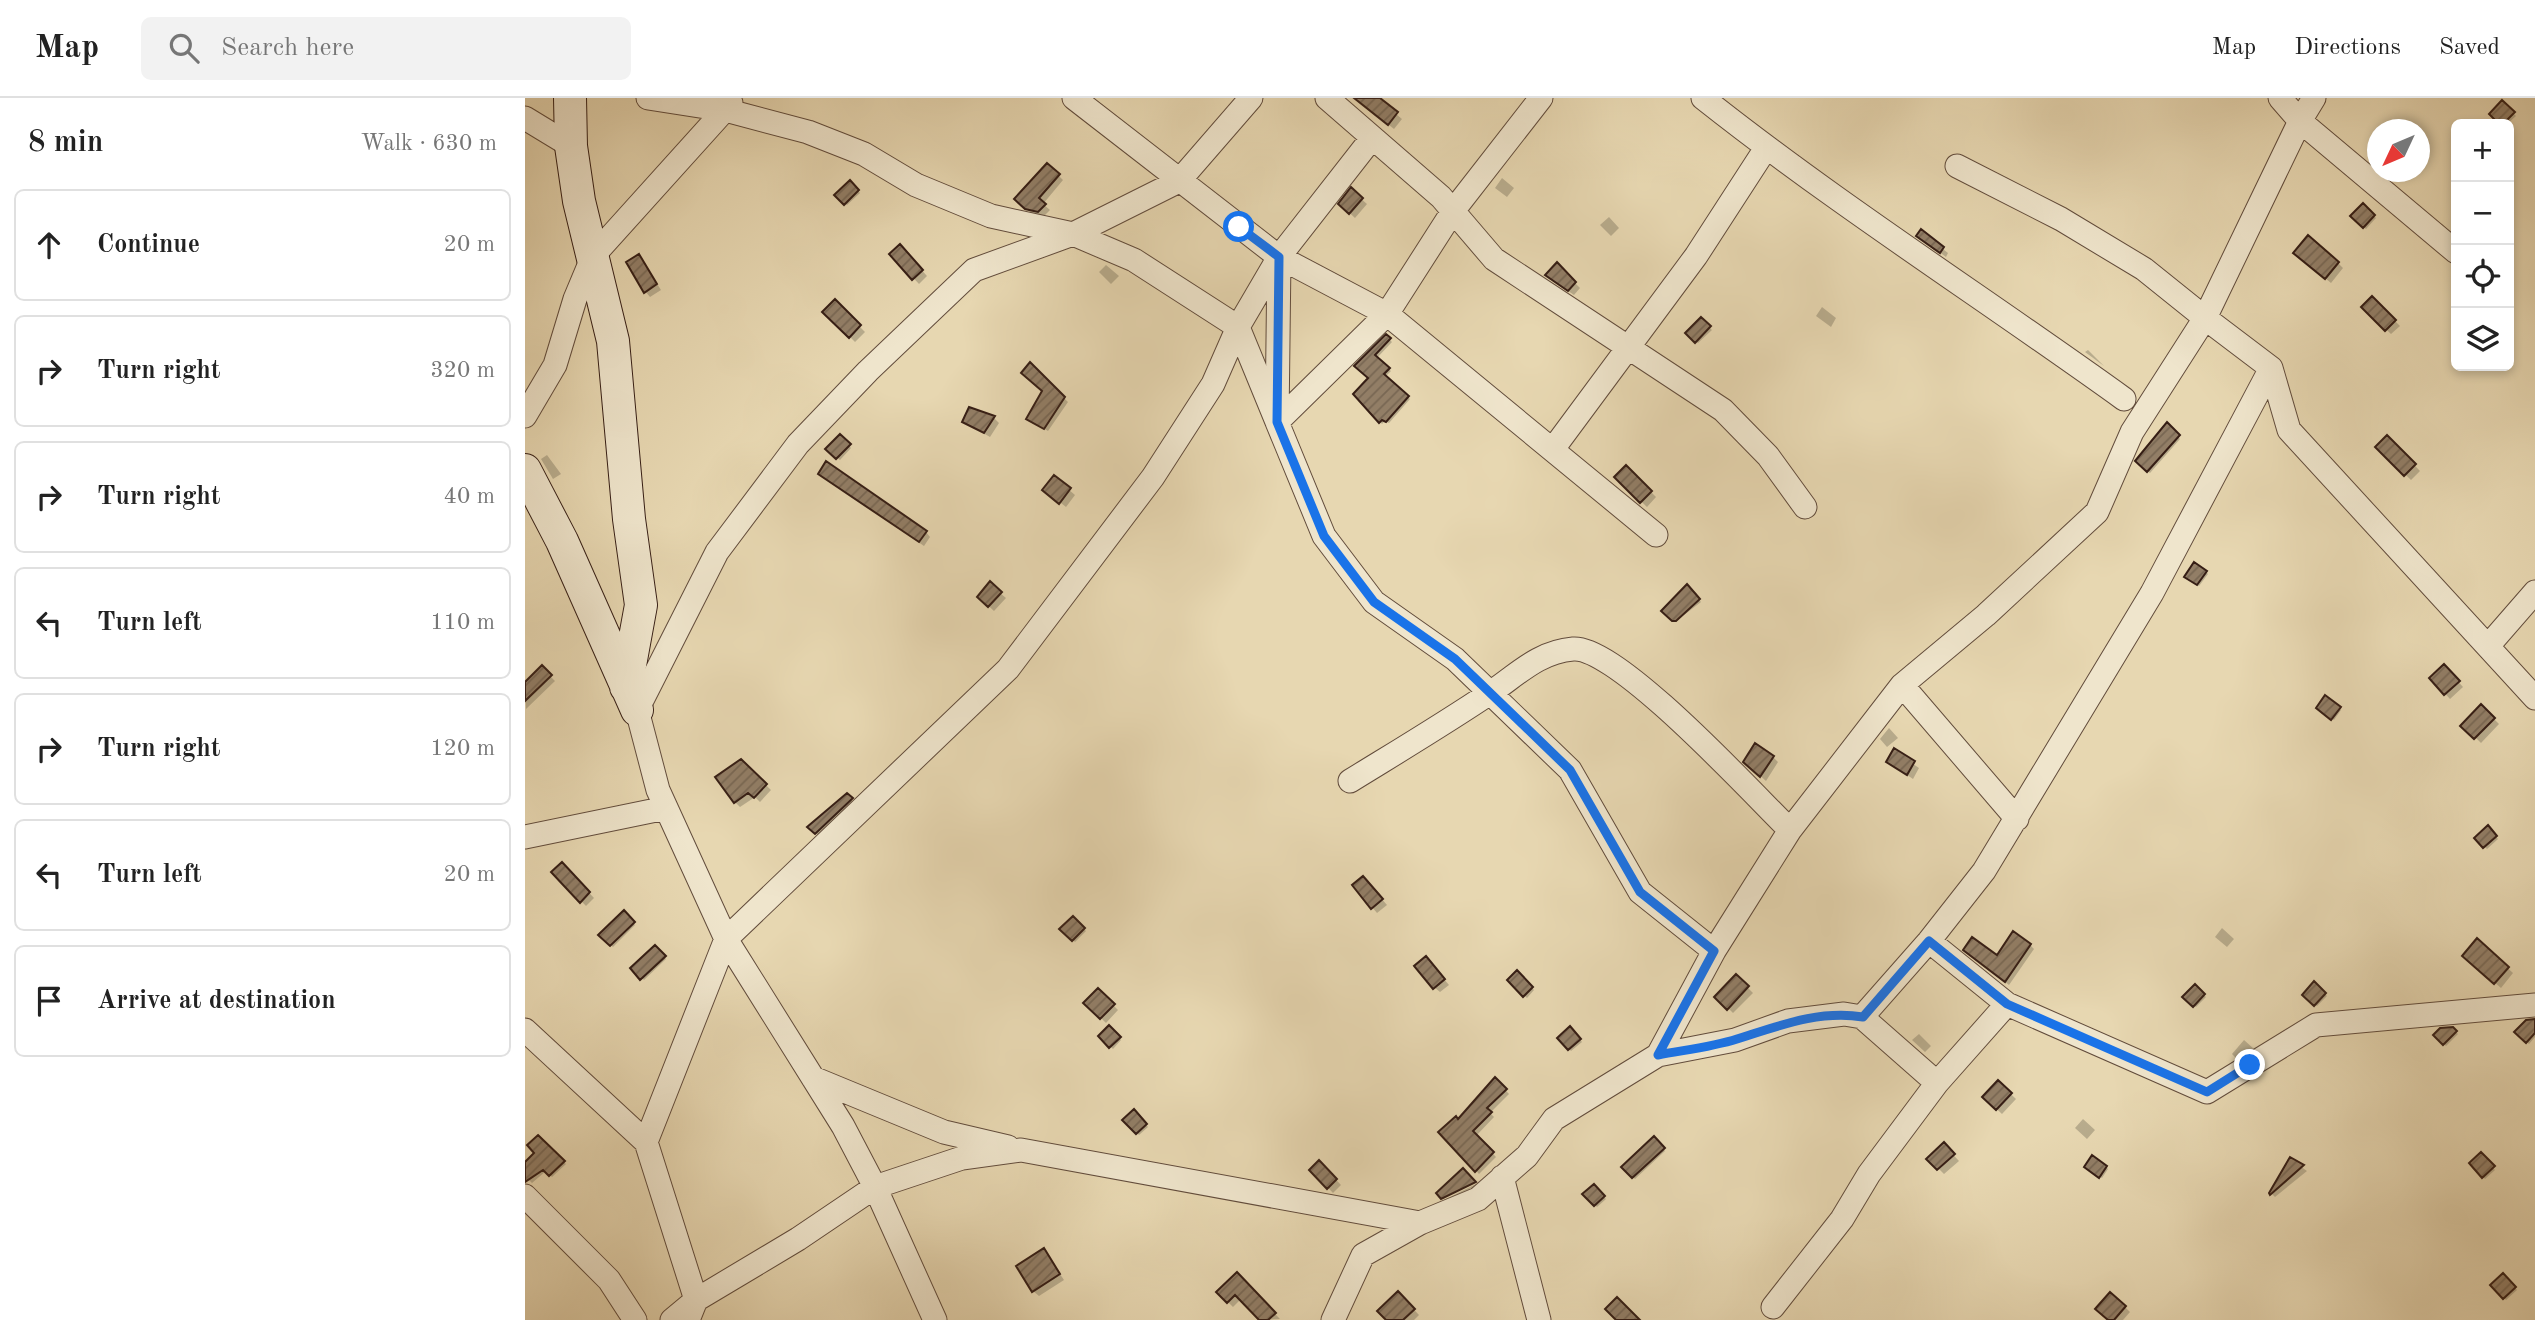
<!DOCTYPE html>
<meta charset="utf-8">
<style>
:root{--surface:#fff;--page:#f2f2f2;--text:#222;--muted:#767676;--line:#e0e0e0}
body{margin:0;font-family:"Old Standard TT",serif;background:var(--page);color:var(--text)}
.controls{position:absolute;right:21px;top:21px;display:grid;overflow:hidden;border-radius:10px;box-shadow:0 4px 10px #0003}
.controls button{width:63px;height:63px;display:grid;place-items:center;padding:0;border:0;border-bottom:2px solid var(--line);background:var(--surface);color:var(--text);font:35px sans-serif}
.compass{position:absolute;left:1842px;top:21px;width:63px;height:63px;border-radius:50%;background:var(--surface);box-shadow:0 4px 10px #0003;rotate:226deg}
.stop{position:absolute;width:21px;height:21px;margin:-16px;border:5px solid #1a73e8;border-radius:50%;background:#fff}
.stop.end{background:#1a73e8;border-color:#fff;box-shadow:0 2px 7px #0008}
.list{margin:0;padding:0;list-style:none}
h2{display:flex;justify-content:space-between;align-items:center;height:91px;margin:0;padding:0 28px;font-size:30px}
h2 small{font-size:23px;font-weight:400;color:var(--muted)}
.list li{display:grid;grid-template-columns:46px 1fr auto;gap:21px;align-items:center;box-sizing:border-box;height:112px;margin:0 14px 14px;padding:0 14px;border:2px solid var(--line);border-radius:10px}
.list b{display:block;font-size:26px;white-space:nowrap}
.list em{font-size:23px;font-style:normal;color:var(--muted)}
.icon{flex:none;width:38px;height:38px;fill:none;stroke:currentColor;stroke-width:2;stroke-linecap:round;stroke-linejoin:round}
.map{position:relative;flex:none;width:2010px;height:1222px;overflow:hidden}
header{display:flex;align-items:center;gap:42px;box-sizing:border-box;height:98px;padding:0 35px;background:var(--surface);border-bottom:2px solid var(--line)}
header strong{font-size:33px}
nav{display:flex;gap:38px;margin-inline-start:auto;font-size:24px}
.search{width:490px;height:63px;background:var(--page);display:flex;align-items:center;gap:18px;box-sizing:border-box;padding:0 24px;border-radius:10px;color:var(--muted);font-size:26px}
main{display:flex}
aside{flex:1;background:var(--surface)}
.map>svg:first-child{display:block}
.shadow{fill:#0003}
.building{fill:url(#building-hatch);stroke:#361e15;stroke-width:2}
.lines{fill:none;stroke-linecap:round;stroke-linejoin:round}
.street-casing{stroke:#624c3c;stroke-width:25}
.secondary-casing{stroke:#361e15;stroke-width:34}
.street{stroke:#efe5cc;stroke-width:23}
.secondary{stroke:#efe5cc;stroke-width:32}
.route{stroke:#1a73e8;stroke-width:9}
</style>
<header>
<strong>Map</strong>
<div class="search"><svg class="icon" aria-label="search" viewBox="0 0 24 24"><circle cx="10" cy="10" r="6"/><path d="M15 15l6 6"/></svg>Search here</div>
<nav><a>Map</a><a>Directions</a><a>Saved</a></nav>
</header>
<main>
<aside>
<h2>8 min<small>Walk · 630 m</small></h2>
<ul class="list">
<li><svg class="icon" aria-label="ahead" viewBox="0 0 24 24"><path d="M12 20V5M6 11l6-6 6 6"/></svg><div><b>Continue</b></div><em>20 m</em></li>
<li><svg class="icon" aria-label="right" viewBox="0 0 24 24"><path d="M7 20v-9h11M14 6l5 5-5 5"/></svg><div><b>Turn right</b></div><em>320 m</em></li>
<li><svg class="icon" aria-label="right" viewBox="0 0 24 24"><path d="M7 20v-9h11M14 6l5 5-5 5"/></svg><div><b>Turn right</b></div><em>40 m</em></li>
<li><svg class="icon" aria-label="left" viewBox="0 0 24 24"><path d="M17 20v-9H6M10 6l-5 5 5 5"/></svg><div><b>Turn left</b></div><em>110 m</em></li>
<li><svg class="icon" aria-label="right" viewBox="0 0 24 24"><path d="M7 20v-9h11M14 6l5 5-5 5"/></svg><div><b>Turn right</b></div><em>120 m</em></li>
<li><svg class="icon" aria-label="left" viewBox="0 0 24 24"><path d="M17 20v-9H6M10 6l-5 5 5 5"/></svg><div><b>Turn left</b></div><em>20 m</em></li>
<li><svg class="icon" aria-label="arrive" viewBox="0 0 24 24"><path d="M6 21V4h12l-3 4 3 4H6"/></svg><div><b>Arrive at destination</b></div></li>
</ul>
</aside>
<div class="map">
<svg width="2010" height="1222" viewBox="0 0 2010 1222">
<defs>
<pattern id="building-hatch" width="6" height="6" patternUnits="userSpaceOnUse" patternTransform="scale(1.75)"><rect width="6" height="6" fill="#927e66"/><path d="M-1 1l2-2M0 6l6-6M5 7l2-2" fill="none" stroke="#786753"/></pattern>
</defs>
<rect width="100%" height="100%" fill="#e7d7b1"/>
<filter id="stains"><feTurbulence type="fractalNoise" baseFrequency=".00286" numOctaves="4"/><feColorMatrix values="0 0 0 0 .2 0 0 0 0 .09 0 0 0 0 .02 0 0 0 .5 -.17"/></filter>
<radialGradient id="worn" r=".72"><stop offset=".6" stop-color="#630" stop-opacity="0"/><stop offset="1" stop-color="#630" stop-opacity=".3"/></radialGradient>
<path class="shadow" d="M846,0H852L877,21L869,31L845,12Z
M1977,4L1991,18L1982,26H1976L1966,16Z
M533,77L538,82L518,106L525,112L519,118L507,116L491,101Z
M977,80L989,90L982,99L970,90Z
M325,84L335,95L322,107L312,97Z
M826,92L842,106L830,120L815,106Z
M1838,107L1851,120L1841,131L1827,118Z
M1084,119L1094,130L1086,138L1075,127Z
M1396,134L1423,155L1421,159L1393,138Z
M375,148L402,178L394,186L366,156Z
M114,158L136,192L125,199L120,193Z
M1776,160L1813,165L1818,170L1806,185Z
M581,167L594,178L586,186L574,174Z
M1032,167L1055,190L1049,197L1027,182Z
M1847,200L1875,228L1866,236L1838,209Z
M310,204L340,234L330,244L300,214Z
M1297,209L1311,220L1306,229L1291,218Z
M1176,221L1187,232L1173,245L1163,235Z
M862,239L867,244L851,261L866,273L860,279L885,301L864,325L860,323L857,326L830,296L845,280L832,268Z
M1563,252L1579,268L1560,254Z
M505,267L543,304L523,333L503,321L519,293Z
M469,320L474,325L465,339L439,324Z
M1642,327L1655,341L1625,375L1612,363Z
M315,338L326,350L315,362L303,351Z
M1862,339L1895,373L1886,382L1852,349Z
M22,357L36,376L28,381L16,361Z
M1101,369L1131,399L1122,409L1091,379Z
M529,379L550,397L541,409L522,394Z
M300,380L401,434L405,439L399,448Z
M1681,474L1683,476L1674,488L1663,481Z
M1162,489L1176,504L1150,524L1139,513Z
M475,495L481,500L469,513L454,499Z
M1919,568L1938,589L1925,601L1906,580Z
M17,570L30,583L1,611L0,586Z
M1801,600L1816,612L1809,622L1793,610Z
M1956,608L1974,626L1956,645L1938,627Z
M1364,630L1373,640L1362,649L1355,641Z
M1369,653L1394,670L1388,681L1363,664Z
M1248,659L1253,664L1241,683L1220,664Z
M216,663L246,692L235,704L230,699L215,709L210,704Z
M322,697L330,706L295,739L284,729L294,719L297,722Z
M1963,730L1973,741L1962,751L1951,740Z
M37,766L69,800L61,808L28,774Z
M843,785L862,807L852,815L829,788Z
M99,815L110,827L88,849L76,837Z
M548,820L561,833L550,844L537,831Z
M1697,830L1709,841L1702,849L1690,839Z
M1953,843L1988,875L1976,890L1945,863Z
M1505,847L1509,851L1484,887L1444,856L1472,859Z
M130,849L141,861L119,882L107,870Z
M906,866L924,887L915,894L909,889Z
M992,874L1009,892L1002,900L984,882Z
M1211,878L1228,895L1208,915L1192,899Z
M1789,886L1802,898L1792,908L1779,897Z
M1670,889L1681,899L1671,909L1660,899Z
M573,892L593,912L581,925L561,905Z
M2010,928V939L2004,946L1992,934Z
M584,929L596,942L588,951L575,938Z
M1045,930L1057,944L1046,953L1034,940Z
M1927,930L1933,936L1921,948L1910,937Z
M1394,936L1406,948L1400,954L1387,942Z
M1719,942L1729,951L1713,962L1707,956Z
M970,981L984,996L965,1015L969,1019L951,1038L971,1059L954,1076L916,1034L933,1023Z
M1473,984L1491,1001L1477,1016L1459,999Z
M609,1013L623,1029L614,1037L600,1022Z
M1558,1021L1570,1032L1562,1041L1550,1030Z
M13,1040L41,1066L27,1079L21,1073L7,1085L0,1078V1066L12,1056Z
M1129,1041L1140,1053L1110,1081L1098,1069Z
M1419,1047L1434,1063L1419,1076L1404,1061Z
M1956,1056L1970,1072L1960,1081L1946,1065Z
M1765,1061L1782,1073L1750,1099L1747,1096Z
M794,1064L816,1087L808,1095L786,1072Z
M1581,1069L1583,1071L1577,1080L1563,1070Z
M951,1086L955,1090L923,1105L919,1102Z
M1068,1088L1081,1101L1072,1109L1060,1096Z
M519,1152L539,1182L514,1198L508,1193Z
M712,1177L755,1221L736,1222L716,1201L708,1209L693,1194Z
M1978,1177L1992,1192L1981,1202L1967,1187Z
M873,1195L894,1217L889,1222H863Z
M1600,1209L1605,1214L1598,1222H1585Z"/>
<path class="building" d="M829,0H855L873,14L863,27Z
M1977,2L1990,14L1978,26H1974L1964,16Z
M522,65L535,76L514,100L521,106L513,114L500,111L489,101Z
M325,82L334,92L319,107L309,97Z
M826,89L838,100L824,116L813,106Z
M1838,105L1850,117L1838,130L1825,118Z
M1396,131L1419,149L1415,155L1391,138Z
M1783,137L1814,164L1800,181L1768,155Z
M375,146L398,172L387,182L364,156Z
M114,156L132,186L119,195L101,164Z
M1032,164L1051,184L1043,193L1020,177Z
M1847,198L1871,222L1860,233L1836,209Z
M310,201L336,227L324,240L297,214Z
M1176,219L1186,228L1170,245L1160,235Z
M861,236L866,240L850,257L865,270L859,276L884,298L861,324L857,322L854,325L828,296L843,280L829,268Z
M505,264L540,299L519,331L501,321L517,293L496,275Z
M444,309L470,318L459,335L437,324Z
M1642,324L1655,337L1622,374L1610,363Z
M315,336L326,346L311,361L300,351Z
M1862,337L1891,366L1879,378L1850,349Z
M301,363L402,433L394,444L293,376Z
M1101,367L1127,393L1115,405L1089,379Z
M529,377L546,390L534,406L517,392Z
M1669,464L1682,473L1672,487L1659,479Z
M465,483L477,494L463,509L452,499Z
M1162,486L1175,501L1151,523H1147L1136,513Z
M1919,566L1935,583L1919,597L1904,580Z
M17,567L27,577L0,603V584Z
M1800,597L1816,609L1806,622L1791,610Z
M1956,606L1970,620L1949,641L1935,628Z
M1230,645L1249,658L1235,679L1218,664Z
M1369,650L1390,663L1382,677L1361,664Z
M216,661L242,686L229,700L223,695L209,705L190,679Z
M322,695L328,700L290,736L282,729Z
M1963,727L1972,738L1958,750L1949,740Z
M37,764L65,794L55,805L26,774Z
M838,778L858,801L846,811L827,787Z
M99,812L110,824L85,848L73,837Z
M548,818L560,830L547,843L534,831Z
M1488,833L1506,846L1480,884L1438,852L1447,839L1472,857Z
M1952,840L1984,869L1969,886L1937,858Z
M130,847L141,858L115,882L105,870Z
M901,858L920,881L908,891L889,868Z
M992,872L1008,889L998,899L982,882Z
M1211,876L1224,888L1202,912L1189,899Z
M1789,883L1801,895L1789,908L1777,897Z
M1670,886L1680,896L1668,909L1657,899Z
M573,890L590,906L575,921L558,905Z
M2010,921V935L2001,945L1989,934L2001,922Z
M584,927L596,939L584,950L573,938Z
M1045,928L1056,941L1043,952L1032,940Z
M1928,929L1932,933L1918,947L1908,937L1915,930Z
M970,979L982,991L962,1010L967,1014L948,1033L969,1054L950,1074L913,1034L931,1018L933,1021Z
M1473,982L1487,995L1471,1012L1457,999Z
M609,1011L622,1026L611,1036L597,1022Z
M13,1037L40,1063L24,1078L18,1072L0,1084V1064L9,1055L2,1047Z
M1129,1038L1140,1050L1107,1080L1096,1069Z
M1419,1044L1430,1056L1412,1072L1401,1061Z
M1956,1054L1970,1068L1957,1080L1944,1065Z
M1567,1057L1582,1068L1574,1080L1559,1069Z
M1765,1059L1779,1067L1745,1097L1744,1095Z
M794,1062L812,1081L802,1091L784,1072Z
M938,1070L951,1084L916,1101L911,1095Z
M1069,1086L1080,1098L1069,1108L1057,1096Z
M519,1150L535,1176L507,1194L491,1168Z
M712,1174L751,1215L743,1222H734L710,1197L702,1205L691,1194Z
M1978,1175L1991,1189L1978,1201L1965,1187Z
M873,1193L890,1211L878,1222H861L852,1213Z
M1585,1194L1601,1208L1589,1222H1583L1570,1211Z
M1092,1199L1115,1222H1091L1080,1211Z"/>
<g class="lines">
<g class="street-casing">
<path id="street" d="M123,0L200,12L283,34L339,56L391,87L466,118L548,136L609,162L713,229L752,324L862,216L928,113L1016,0
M549,0L754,159L752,324L799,438L849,504L930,561L1045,672L1115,794L1189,853
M802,0L916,99L969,161L1198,312L1243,358L1280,409
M1178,0C1313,107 1459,200 1599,301
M1755,0L1775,23L1931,154
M1789,0L1775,23L1680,220L1746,270L1764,332L2010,600
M0,20L46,48
M754,159L862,216L1131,437
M0,318L30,267L50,201L68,158L206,5
M1028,351L1171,158L1241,50
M1963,548L2010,494
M1377,587L1492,721
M825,683C872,654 919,626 965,595C992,577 1013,554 1048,551C1092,547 1230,698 1265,732L1377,587L1461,517L1572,414L1607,334L1680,220L1619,171L1536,121L1432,68
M0,739L141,710
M1404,843L1482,906L1682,994L1791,927L2010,907
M1337,919L1404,843L1459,773L1627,495L1746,270
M0,932L121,1044
M1133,957L1189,853L1265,732
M288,980L419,1034L483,1049
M977,1079L1014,1222
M0,1098L84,1182L110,1222
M1248,1209L1317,1121L1344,1076L1412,985L1482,906
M147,1222L171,1202L273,1141L350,1089L437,1060L496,1052L895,1125L953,1101L1002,1058L1029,1021L1133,957L1210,942L1263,923L1319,916L1337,919L1412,985
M163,1222L171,1202L121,1044L201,841L483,571L628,379L688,286L713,229L754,159L847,40
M410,1222L350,1089L318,1028L201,841L133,692L112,612L192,454L273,346L343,273L449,172L548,136L654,83L726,0
M808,1222L838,1157L895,1125"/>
</g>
<g class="secondary-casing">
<path id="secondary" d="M45,0L46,48L54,103L88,243L104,421L116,507L101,589
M0,372L37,443L112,612"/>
</g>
<use href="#street" class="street"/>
<use href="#secondary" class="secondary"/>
</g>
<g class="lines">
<path class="route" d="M714,129L754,159L752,324L799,438L849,504L930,561L1045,672L1115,794L1189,853L1133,957C1159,952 1187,949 1212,941C1254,928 1293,912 1338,919L1404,843L1482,906L1682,994L1725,967"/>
</g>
<rect width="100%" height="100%" filter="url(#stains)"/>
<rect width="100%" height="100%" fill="url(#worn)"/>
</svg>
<div class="controls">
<button>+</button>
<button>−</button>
<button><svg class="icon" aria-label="locate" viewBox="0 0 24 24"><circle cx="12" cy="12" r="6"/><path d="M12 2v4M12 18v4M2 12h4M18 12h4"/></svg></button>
<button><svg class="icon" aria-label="layers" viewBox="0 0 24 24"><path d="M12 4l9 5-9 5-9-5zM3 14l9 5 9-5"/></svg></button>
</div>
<svg class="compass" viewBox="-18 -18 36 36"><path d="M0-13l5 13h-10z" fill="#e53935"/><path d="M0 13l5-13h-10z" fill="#767676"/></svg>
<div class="stop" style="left:714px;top:129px"></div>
<div class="stop end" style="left:1725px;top:967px"></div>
</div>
</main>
